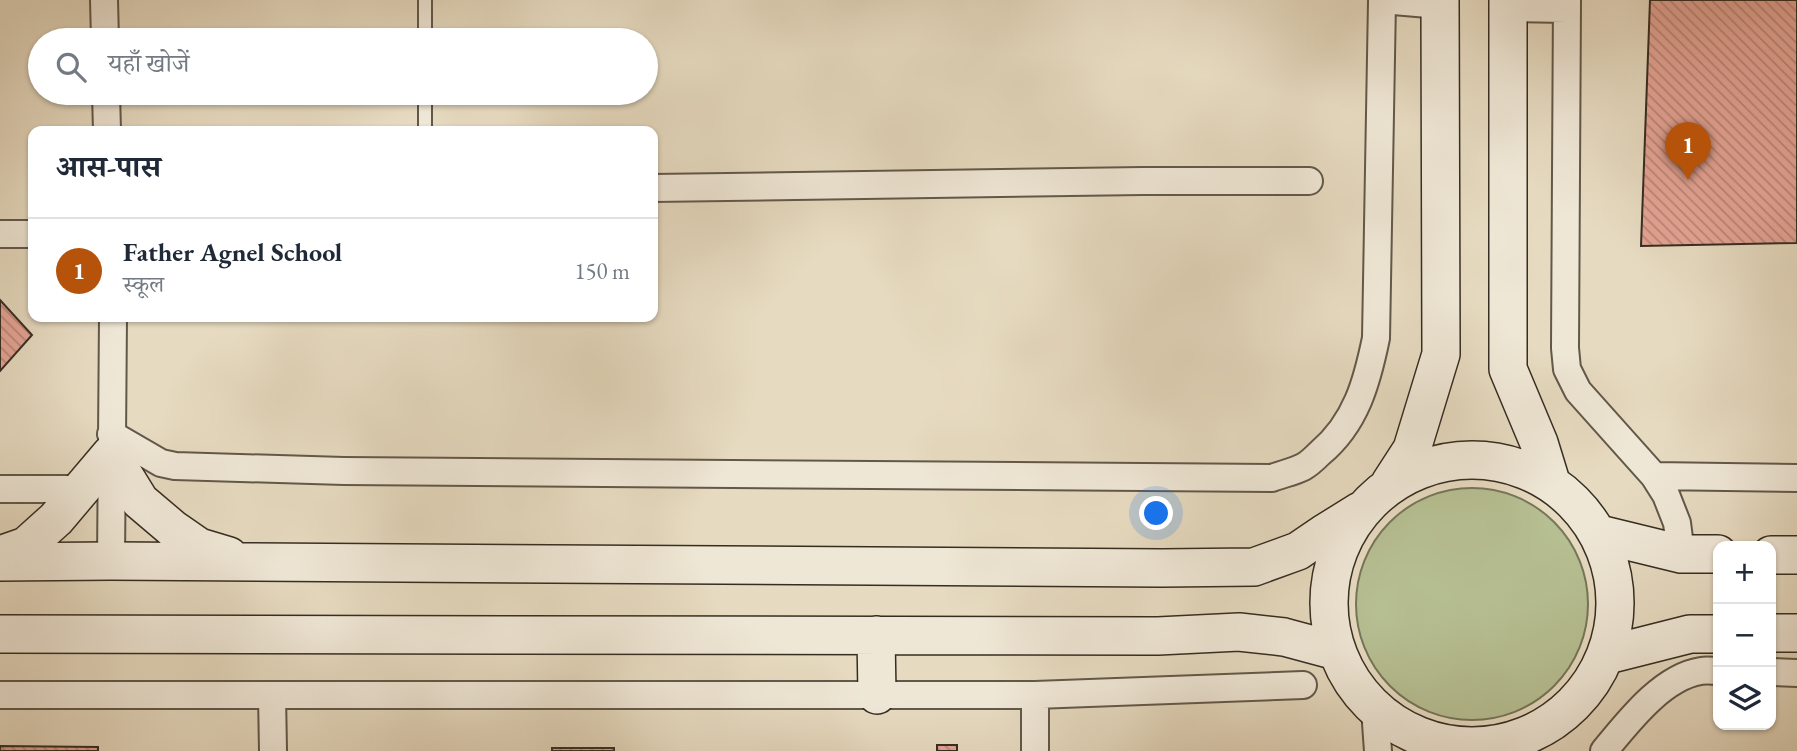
<!DOCTYPE html>
<html lang="hi">
<meta charset="utf-8">
<style>
:root{--surface:#fff;--page:#f2f2f3;--text:#1f2937;--muted:#747a83;--line:#e0e1e3;--accent:#b45309}
body{margin:0;font-family:"EB Garamond","Noto Serif Devanagari",serif;background:var(--page);color:var(--text)}
.controls{position:absolute;right:21px;bottom:21px;display:grid;overflow:hidden;border-radius:14px;box-shadow:0 2px 5px #0004}
.controls button{width:63px;height:63px;display:grid;place-items:center;padding:0;border:0;border-bottom:2px solid var(--line);background:var(--surface);color:var(--text);font:35px sans-serif}
.you{position:absolute;left:1157px;top:514px;width:24px;height:24px;margin:-18px;border:5px solid #fff;border-radius:50%;background:#1a73e8;box-shadow:0 0 0 10px #1a73e833}
.badge{display:grid;place-items:center;width:46px;height:46px;border-radius:50%;background:var(--accent);color:#fff;font-size:23px;font-weight:700}
.pin{position:absolute;translate:-50% -58px;filter:drop-shadow(0 2px 4px #0008)}
.pin::after{content:'';position:absolute;top:37px;width:24px;height:21px;background:inherit;clip-path:polygon(0 0,100% 0,50% 100%)}
.list{margin:0;padding:0;list-style:none}
h2{display:flex;justify-content:space-between;align-items:center;height:91px;margin:0;padding:0 28px;font-size:30px}
h2 small{font-size:23px;font-weight:400;color:var(--muted)}
.list li{display:grid;grid-template-columns:46px 1fr auto;gap:21px;align-items:center;box-sizing:border-box;height:105px;padding:0 28px;border-top:2px solid var(--line)}
.list b{display:block;font-size:26px;white-space:nowrap}
.list p{margin:0;font-size:23px;white-space:nowrap;color:var(--muted)}
.list em{font-size:23px;font-style:normal;color:var(--muted)}
.icon{flex:none;width:38px;height:38px;fill:none;stroke:currentColor;stroke-width:2;stroke-linecap:round;stroke-linejoin:round}
.map{position:relative;flex:none;width:1797px;height:751px;overflow:hidden}
.search{position:absolute;background:var(--surface);box-shadow:0 2px 5px #0004;left:28px;top:28px;width:630px;height:77px;display:flex;align-items:center;gap:18px;box-sizing:border-box;padding:0 24px;border-radius:38px;color:var(--muted);font-size:26px}
.panel{position:absolute;background:var(--surface);box-shadow:0 2px 5px #0004;left:28px;top:126px;width:630px;height:196px;border-radius:14px}
.map>svg:first-child{display:block}
.park{fill:#b6bf92;stroke:#76765a;stroke-width:2}
.building{fill:url(#building-back-hatch);stroke:#362d22;stroke-width:2}
.lines{fill:none;stroke-linecap:round;stroke-linejoin:round}
.lane-casing{stroke:#62584a;stroke-width:16}
.street-casing{stroke:#62584a;stroke-width:30}
.secondary-casing{stroke:#362d22;stroke-width:40}
.lane{stroke:#efe7d6;stroke-width:12}
.street{stroke:#efe7d6;stroke-width:26}
.secondary{stroke:#efe7d6;stroke-width:37}
</style>
<div class="map">
<svg width="1797" height="751" viewBox="0 0 1797 751">
<defs>
<pattern id="building-back-hatch" width="6" height="6" patternUnits="userSpaceOnUse" patternTransform="scale(1.75)"><rect width="6" height="6" fill="#e5a495"/><path d="M-1 5l2 2M0 0l6 6M5-1l2 2" fill="none" stroke="#ba8679"/></pattern>
</defs>
<rect width="100%" height="100%" fill="#e6dac0"/>
<filter id="stains"><feTurbulence type="fractalNoise" baseFrequency=".00286" numOctaves="4"/><feColorMatrix values="0 0 0 0 .2 0 0 0 0 .09 0 0 0 0 .02 0 0 0 .5 -.17"/></filter>
<radialGradient id="worn" r=".72"><stop offset=".6" stop-color="#630" stop-opacity="0"/><stop offset="1" stop-color="#630" stop-opacity=".3"/></radialGradient>
<path class="park" d="M1356 604a116 116 0 1 1 232 0a116 116 0 1 1-232 0Z"/>
<path class="building" d="M1650,0H1797V243L1641,246Z
M0,300L32,335L0,371Z
M937,745H957V751H937Z
M0,746L98,747V751H0Z
M552,748H614V751H552Z"/>
<g class="lines">
<g class="lane-casing">
<path id="lane" d="M425,0V40
M425,93V131"/>
</g>
<g class="street-casing">
<path id="street" d="M104,0L105,40
M1382,0L1440,5
M1567,0L1565,348L1567,369L1578,391L1654,476L1666,495L1677,523L1681,554
M1508,8L1567,9
M106,93L107,131
M653,188L1143,181H1309
M0,234H33
M111,434L161,463L175,466L344,471L1272,478C1282,474 1293,472 1303,467C1309,464 1315,458 1320,453C1356,423 1367,382 1376,338L1382,1
M1654,476L1797,478
M0,489H81
M111,561L113,317
M1771,672L1797,673
M0,695H1035L1303,685
M272,695L273,751
M1035,695V751
M1375,709L1378,751
M1604,751C1628,722 1662,677 1701,671C1707,670 1713,671 1718,671"/>
</g>
<g class="secondary-casing">
<path id="secondary" d="M1508,0V369L1539,443L1551,482
M1329 603a143 143 0 1 1 286 0a143 143 0 1 1-286 0Z
M1390,483L1412,449L1441,354L1440,0
M1599,534L1681,554H1718
M0,555L26,546L56,519L111,454L140,501L173,529L199,547L229,556
M1771,555H1797
M0,562L111,561L1162,568L1254,567L1298,551L1323,534L1360,511
M1771,633H1797
M0,634L1158,636L1239,632L1284,637L1336,651
M876,635L877,695
M1607,655L1690,634H1718"/>
</g>
<use href="#lane" class="lane"/>
<use href="#street" class="street"/>
<use href="#secondary" class="secondary"/>
</g>
<rect width="100%" height="100%" filter="url(#stains)"/>
<rect width="100%" height="100%" fill="url(#worn)"/>
</svg>
<div class="controls">
<button>+</button>
<button>−</button>
<button><svg class="icon" aria-label="layers" viewBox="0 0 24 24"><path d="M12 4l9 5-9 5-9-5zM3 14l9 5 9-5"/></svg></button>
</div>
<div class="you"></div>
<div class="pin badge" style="left:1688px;top:180px">1</div>
<div class="search"><svg class="icon" aria-label="search" viewBox="0 0 24 24"><circle cx="10" cy="10" r="6"/><path d="M15 15l6 6"/></svg>यहाँ खोजें</div>
<section class="panel">
<h2>आस-पास<small></small></h2>
<ul class="list">
<li><span class="badge">1</span><div><b>Father Agnel School</b><p>स्कूल</p></div><em>150 m</em></li>
</ul>
</section>
</div>
